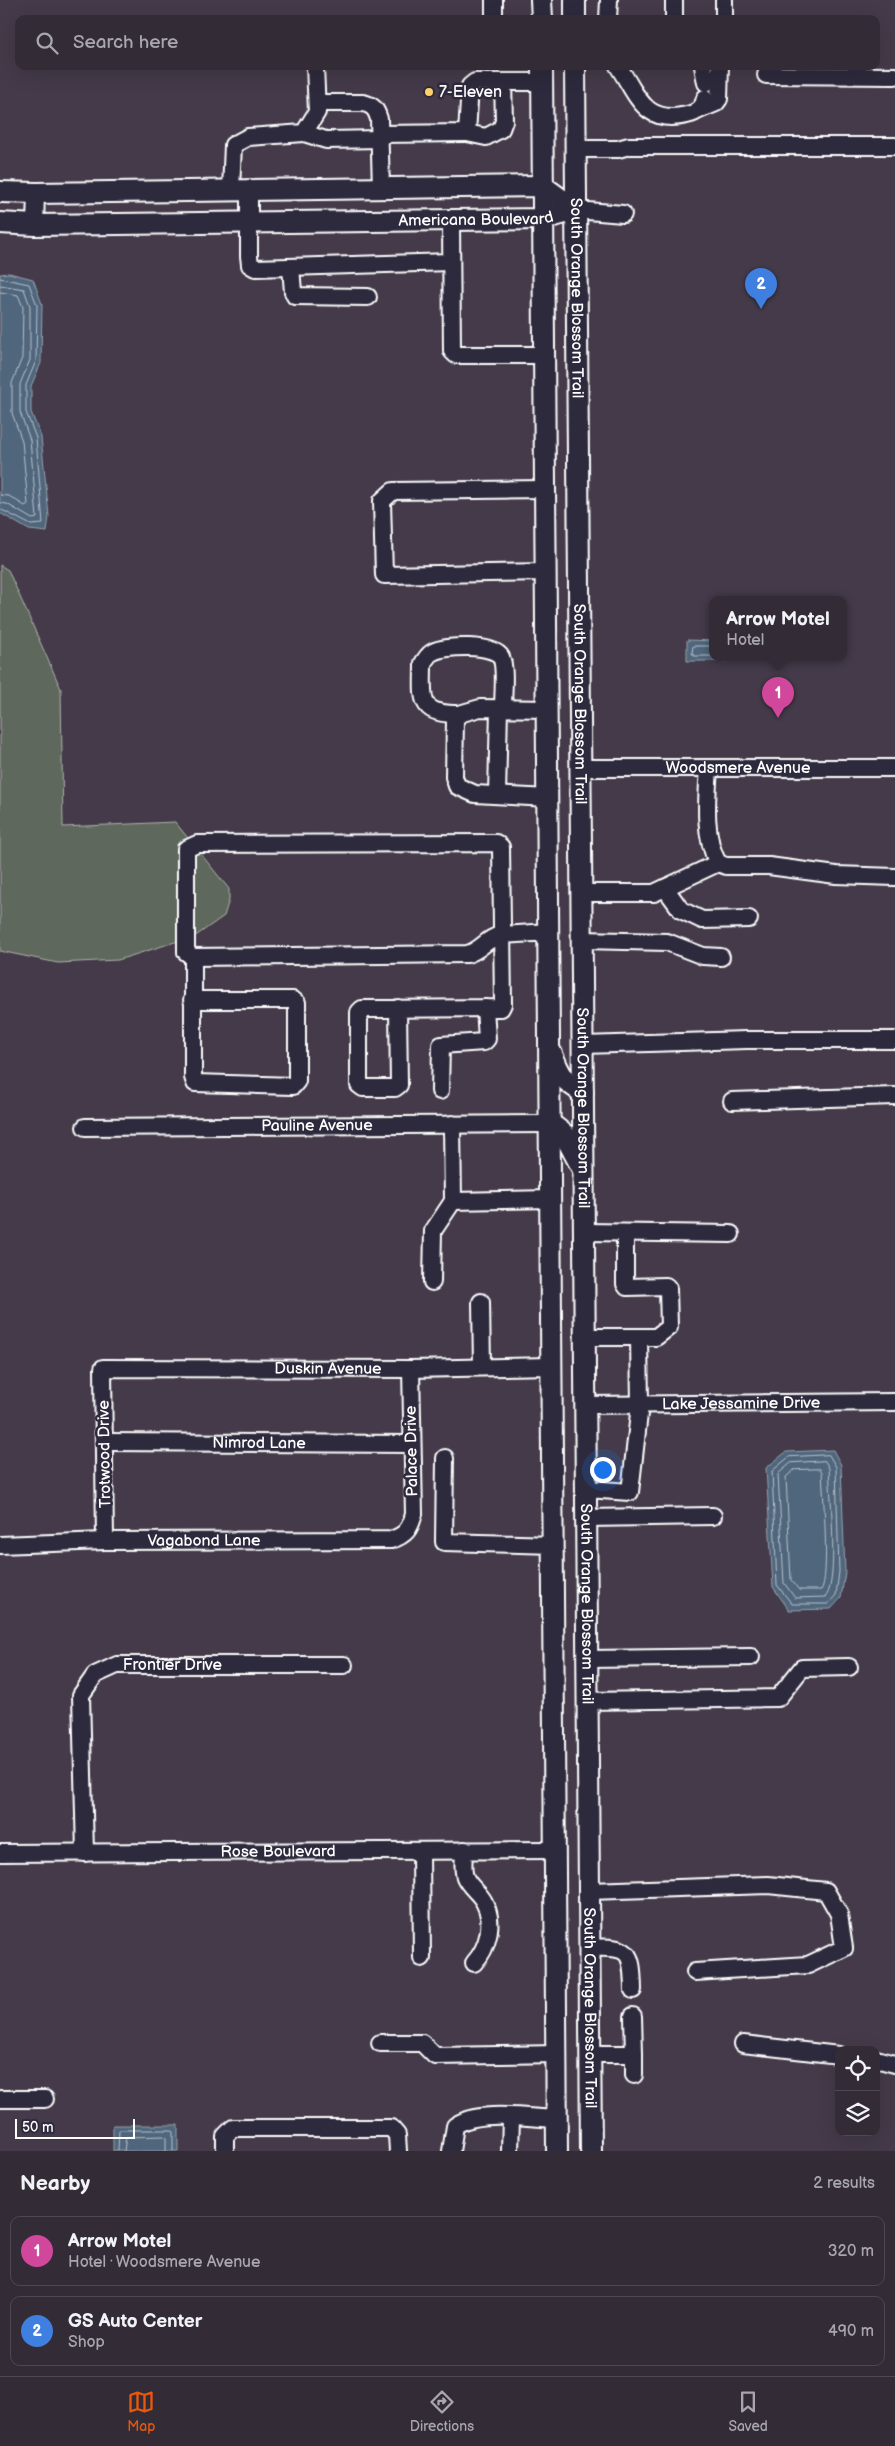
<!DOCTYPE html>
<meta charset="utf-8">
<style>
:root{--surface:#332c37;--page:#3e3842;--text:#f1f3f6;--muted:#a9a7ad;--line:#4e4852;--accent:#ea580c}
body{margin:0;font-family:"Balsamiq Sans",sans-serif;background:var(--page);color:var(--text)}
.controls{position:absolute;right:15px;bottom:15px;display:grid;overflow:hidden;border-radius:10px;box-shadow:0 5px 20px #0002}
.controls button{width:45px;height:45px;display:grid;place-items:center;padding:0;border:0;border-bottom:1px solid var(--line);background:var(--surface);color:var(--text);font:25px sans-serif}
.scale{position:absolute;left:15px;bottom:12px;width:120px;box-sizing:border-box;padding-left:5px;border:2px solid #fff;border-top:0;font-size:14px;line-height:18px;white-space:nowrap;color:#fff;-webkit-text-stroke:4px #2f2a3d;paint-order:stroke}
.you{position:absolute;left:602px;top:1469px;width:18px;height:18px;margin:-12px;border:4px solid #fff;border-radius:50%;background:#1a73e8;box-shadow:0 0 0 8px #1a73e833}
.badge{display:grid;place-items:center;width:32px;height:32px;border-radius:50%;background:var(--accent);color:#fff;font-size:16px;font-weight:700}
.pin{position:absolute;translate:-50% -41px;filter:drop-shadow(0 1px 2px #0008)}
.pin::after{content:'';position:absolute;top:26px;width:18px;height:15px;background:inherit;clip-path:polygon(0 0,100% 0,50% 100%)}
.popup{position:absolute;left:709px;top:596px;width:138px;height:65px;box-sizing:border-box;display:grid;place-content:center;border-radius:10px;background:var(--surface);filter:drop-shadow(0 1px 4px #0005);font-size:16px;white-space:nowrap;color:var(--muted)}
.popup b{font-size:19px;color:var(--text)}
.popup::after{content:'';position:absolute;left:50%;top:100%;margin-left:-10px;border:10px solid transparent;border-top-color:var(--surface)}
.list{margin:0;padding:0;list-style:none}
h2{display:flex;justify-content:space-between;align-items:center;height:65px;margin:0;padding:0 20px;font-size:21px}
h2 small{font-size:16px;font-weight:400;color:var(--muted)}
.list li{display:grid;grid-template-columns:32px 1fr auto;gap:15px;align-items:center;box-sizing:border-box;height:70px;margin:0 10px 10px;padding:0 10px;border:1px solid var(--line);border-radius:10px}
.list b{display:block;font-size:19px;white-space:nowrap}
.list p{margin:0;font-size:16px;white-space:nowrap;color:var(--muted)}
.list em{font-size:16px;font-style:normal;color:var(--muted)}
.icon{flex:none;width:28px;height:28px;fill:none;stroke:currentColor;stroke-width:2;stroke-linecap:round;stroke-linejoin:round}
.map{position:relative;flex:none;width:895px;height:2151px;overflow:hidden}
.search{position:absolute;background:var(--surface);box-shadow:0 5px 20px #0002;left:15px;right:15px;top:15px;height:55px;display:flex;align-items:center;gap:12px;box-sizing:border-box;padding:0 18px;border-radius:10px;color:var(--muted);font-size:19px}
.sheet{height:225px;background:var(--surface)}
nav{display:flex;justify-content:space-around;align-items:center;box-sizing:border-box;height:70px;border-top:1px solid var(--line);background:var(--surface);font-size:14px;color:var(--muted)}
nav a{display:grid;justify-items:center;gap:2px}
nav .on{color:var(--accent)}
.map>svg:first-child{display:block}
.green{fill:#5e685c;stroke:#aeb4ae}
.water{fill:#50667c;stroke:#96a3b0}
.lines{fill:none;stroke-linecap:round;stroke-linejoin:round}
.shore{stroke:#b9c2cb;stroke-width:1}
.minor-casing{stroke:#fff;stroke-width:20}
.major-casing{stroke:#fff;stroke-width:24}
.minor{stroke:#2f2a3d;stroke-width:16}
.major{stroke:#2f2a3d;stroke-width:20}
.poi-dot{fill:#ffd166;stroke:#2f2a3d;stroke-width:2}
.labels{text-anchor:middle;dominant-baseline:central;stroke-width:5;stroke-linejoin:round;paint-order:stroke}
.poi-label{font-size:16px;fill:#fff;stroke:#2f2a3d;text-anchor:start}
.street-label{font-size:16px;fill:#fff;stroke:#2f2a3d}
</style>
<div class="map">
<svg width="895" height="2151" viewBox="0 0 895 2151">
<rect width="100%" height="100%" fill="#443a49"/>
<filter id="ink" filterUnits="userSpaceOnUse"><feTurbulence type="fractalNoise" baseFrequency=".02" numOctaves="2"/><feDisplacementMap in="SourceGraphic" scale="10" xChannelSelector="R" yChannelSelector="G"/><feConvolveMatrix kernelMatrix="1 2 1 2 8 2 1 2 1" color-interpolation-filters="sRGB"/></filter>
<g filter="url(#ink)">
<path class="green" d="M0,565L8,570L61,689L63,827L175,822L229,889V900L224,916L197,935L118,960L58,963L0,951Z"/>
<path class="water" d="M9,273L33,279L42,304L41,363L31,386V412L41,437L49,516L47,532L29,530L0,513V274Z
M687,640L713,641V657H728V661H687Z
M833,1450L841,1465L845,1572L841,1598L831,1609L789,1610L773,1587L766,1468L786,1452Z
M113,2125H178V2151H113Z"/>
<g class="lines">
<path class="shore" d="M0,278L29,284L37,305L36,361L26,385V412L36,438L43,524L31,525L0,509
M0,285L24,289L30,306V360L20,384V412L30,440L37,518L32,519L7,504L0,503
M0,292L18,295L23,307L22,358L12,383V413L22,441L28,504L25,506L9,496L0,495
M713,646H693L692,653L694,656H713
M829,1455L836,1467L839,1572L836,1595L828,1604H792L777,1585L772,1471L789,1457Z
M825,1461L829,1468C830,1490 839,1586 825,1597L795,1598L784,1583L778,1474L791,1463Z
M820,1469L822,1472C823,1491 830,1579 821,1590H799L791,1580L786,1477L794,1470Z
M118,2151L119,2130H170L173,2132V2151
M124,2151L126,2137L164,2136L166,2138V2151"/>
<g class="minor-casing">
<g id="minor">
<path d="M494,0V19"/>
<path d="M674,0V19"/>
<path d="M608,19L609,0"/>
<path d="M724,19V0"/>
<path d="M618,66C638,96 644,125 687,115C697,113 704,107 705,98"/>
<path d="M703,66L706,83"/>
<path d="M766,75L895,76"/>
<path d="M317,103H363C373,105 376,109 379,119L381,188"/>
<path d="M699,110L716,103L719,99L720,66"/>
<path d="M304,133L326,140L380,139"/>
<path d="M467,133L486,137L501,129L504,121L503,82"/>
<path d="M380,134L467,133L470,86L475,82H542"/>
<path d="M576,149H618L629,146H895"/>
<path d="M231,190L233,145L248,137L304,133L317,112L315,66"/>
<path d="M249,190V256L250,265L255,268L451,262"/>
<path d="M576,210L623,214"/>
<path d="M451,220L452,351L456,355H544"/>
<path d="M35,225L36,193"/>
<path d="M291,267L293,292L295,296L368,297"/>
<path d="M546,489L393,491L382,501L384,575L546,572"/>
<path d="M547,709L480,708L459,714L455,720L454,777L457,786L475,794L548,798"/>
<path d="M459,714C417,714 423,699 423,663C426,659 428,654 433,652C445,645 494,644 501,657C506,667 503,696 503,708"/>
<path id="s1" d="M580,768H895"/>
<path d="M709,768C707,798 703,836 718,863L726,866H769L836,875L895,877"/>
<path d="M497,795L499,708"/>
<path d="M665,888L681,910L702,920L749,919"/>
<path d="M581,893H654L718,863"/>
<path d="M582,940L667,942L703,956L721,957"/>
<path d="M192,1000H293L297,1003V1081L293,1086L195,1083L193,1077V957"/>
<path d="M398,1008L399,1085L395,1088H363L359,1085V1012L362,1009L501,1008L503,1004L501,847L496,843L197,844L186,849V952L193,957L467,954C481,951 487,937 502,935L549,932"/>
<path d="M583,1045L747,1040H895"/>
<path d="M440,1091L441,1045L484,1042L487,1039L485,1008"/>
<path d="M732,1101L895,1096"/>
<path id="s2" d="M85,1127L551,1124"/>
<path d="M453,1201L551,1199"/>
<path d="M585,1232L731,1234"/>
<path d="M625,1233V1284L627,1287L666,1286L668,1288L669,1327L656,1337H639"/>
<path d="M432,1282L433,1231L453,1201L452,1124"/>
<path d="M481,1302L482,1367"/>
<path d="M586,1337H639L640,1405L630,1492L587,1489"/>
<path id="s3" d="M587,1405L895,1402"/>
<path id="s4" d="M105,1442L412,1444"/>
<path d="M445,1458L444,1542L554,1545"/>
<path d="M587,1518L713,1516"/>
<path id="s5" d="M105,1541L103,1368L411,1369L552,1366"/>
<path id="s6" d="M0,1545L105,1541L391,1540C406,1535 410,1529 414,1514L411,1369"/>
<path d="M588,1659L751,1657"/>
<path d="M588,1701L778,1698L802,1668L849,1667"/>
<path d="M464,1850C464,1859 462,1869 465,1877C469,1887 480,1893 484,1902C495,1922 488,1948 474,1963"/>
<path d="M421,1851L422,1958"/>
<path id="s7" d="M0,1853L556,1850"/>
<path id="s8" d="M85,1853L81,1695L95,1675L117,1665H344"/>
<path d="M589,1891L768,1885L826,1891L839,1914L844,1948L808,1965L695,1972"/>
<path d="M590,1948C630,1946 632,1950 633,1990"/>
<path d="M380,2043H422L435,2056L557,2054"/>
<path d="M743,2044L839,2055"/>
<path d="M591,2054H634L633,2016"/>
<path d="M634,2054V2075"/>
<path d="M876,2059L895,2064"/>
<path d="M0,2099H45"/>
<path d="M225,2151V2136L233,2128H391L397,2135L398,2151"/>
<path d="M451,2151L455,2126C476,2109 530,2118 557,2119"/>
<path d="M510,2151L511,2118"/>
</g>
</g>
<g class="major-casing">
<g id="major">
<path d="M541,0L542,19"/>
<path d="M575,0V19"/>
<path d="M542,66L557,2151"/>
<path id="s9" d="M575,66L591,2151"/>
<path d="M0,192L36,193L543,186L576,210"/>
<path id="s10" d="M0,223L35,225L543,219L576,210"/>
<path d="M552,1054C560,1075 564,1082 583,1092"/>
<path d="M551,1124L564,1134L582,1168"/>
</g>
</g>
<use href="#minor" class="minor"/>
<use href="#major" class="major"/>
</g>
</g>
<circle class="poi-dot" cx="429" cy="92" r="5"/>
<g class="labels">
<g class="poi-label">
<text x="439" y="92">7-Eleven</text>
</g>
<g class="street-label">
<text stroke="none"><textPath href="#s10" startOffset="476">Americana Boulevard</textPath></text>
<text stroke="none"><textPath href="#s9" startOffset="232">South Orange Blossom Trail</textPath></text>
<text stroke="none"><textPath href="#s9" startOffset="638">South Orange Blossom Trail</textPath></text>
<text stroke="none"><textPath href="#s1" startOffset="158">Woodsmere Avenue</textPath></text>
<text stroke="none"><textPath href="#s9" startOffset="1042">South Orange Blossom Trail</textPath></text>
<text stroke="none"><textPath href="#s2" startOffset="232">Pauline Avenue</textPath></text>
<text stroke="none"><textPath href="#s5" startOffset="398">Duskin Avenue</textPath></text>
<text stroke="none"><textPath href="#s3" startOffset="154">Lake Jessamine Drive</textPath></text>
<text stroke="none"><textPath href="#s4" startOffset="154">Nimrod Lane</textPath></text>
<text transform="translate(412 1451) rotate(-91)">Palace Drive</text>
<text transform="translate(105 1454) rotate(-91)">Trotwood Drive</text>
<text stroke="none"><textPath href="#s6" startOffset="204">Vagabond Lane</textPath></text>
<text stroke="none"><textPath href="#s9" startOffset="1538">South Orange Blossom Trail</textPath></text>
<text stroke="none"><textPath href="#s8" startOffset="262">Frontier Drive</textPath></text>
<text stroke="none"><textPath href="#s7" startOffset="278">Rose Boulevard</textPath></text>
<text stroke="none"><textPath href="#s9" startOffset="1942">South Orange Blossom Trail</textPath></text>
</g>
</g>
</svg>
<div class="controls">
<button><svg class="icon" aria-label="locate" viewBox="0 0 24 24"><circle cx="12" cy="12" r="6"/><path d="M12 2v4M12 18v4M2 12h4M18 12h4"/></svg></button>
<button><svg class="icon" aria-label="layers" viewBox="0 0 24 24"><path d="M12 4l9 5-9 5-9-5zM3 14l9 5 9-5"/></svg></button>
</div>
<div class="scale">50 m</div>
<div class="you"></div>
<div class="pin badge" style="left:778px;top:718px;background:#d1479c">1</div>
<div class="popup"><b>Arrow Motel</b>Hotel</div>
<div class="pin badge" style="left:761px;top:309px;background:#3f7fe0">2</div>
<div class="search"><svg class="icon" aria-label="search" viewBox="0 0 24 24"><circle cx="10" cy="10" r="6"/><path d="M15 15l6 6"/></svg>Search here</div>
</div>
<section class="sheet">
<h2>Nearby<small>2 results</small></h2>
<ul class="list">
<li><span class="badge" style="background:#d1479c">1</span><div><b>Arrow Motel</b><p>Hotel · Woodsmere Avenue</p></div><em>320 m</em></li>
<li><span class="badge" style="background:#3f7fe0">2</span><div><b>GS Auto Center</b><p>Shop</p></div><em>490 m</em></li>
</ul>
</section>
<nav>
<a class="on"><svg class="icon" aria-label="map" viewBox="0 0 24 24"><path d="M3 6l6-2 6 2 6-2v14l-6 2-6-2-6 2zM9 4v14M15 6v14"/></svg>Map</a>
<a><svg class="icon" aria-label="directions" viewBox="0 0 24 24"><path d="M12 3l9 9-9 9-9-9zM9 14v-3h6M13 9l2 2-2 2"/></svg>Directions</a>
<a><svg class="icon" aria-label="saved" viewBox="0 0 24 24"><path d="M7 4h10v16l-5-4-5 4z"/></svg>Saved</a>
</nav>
